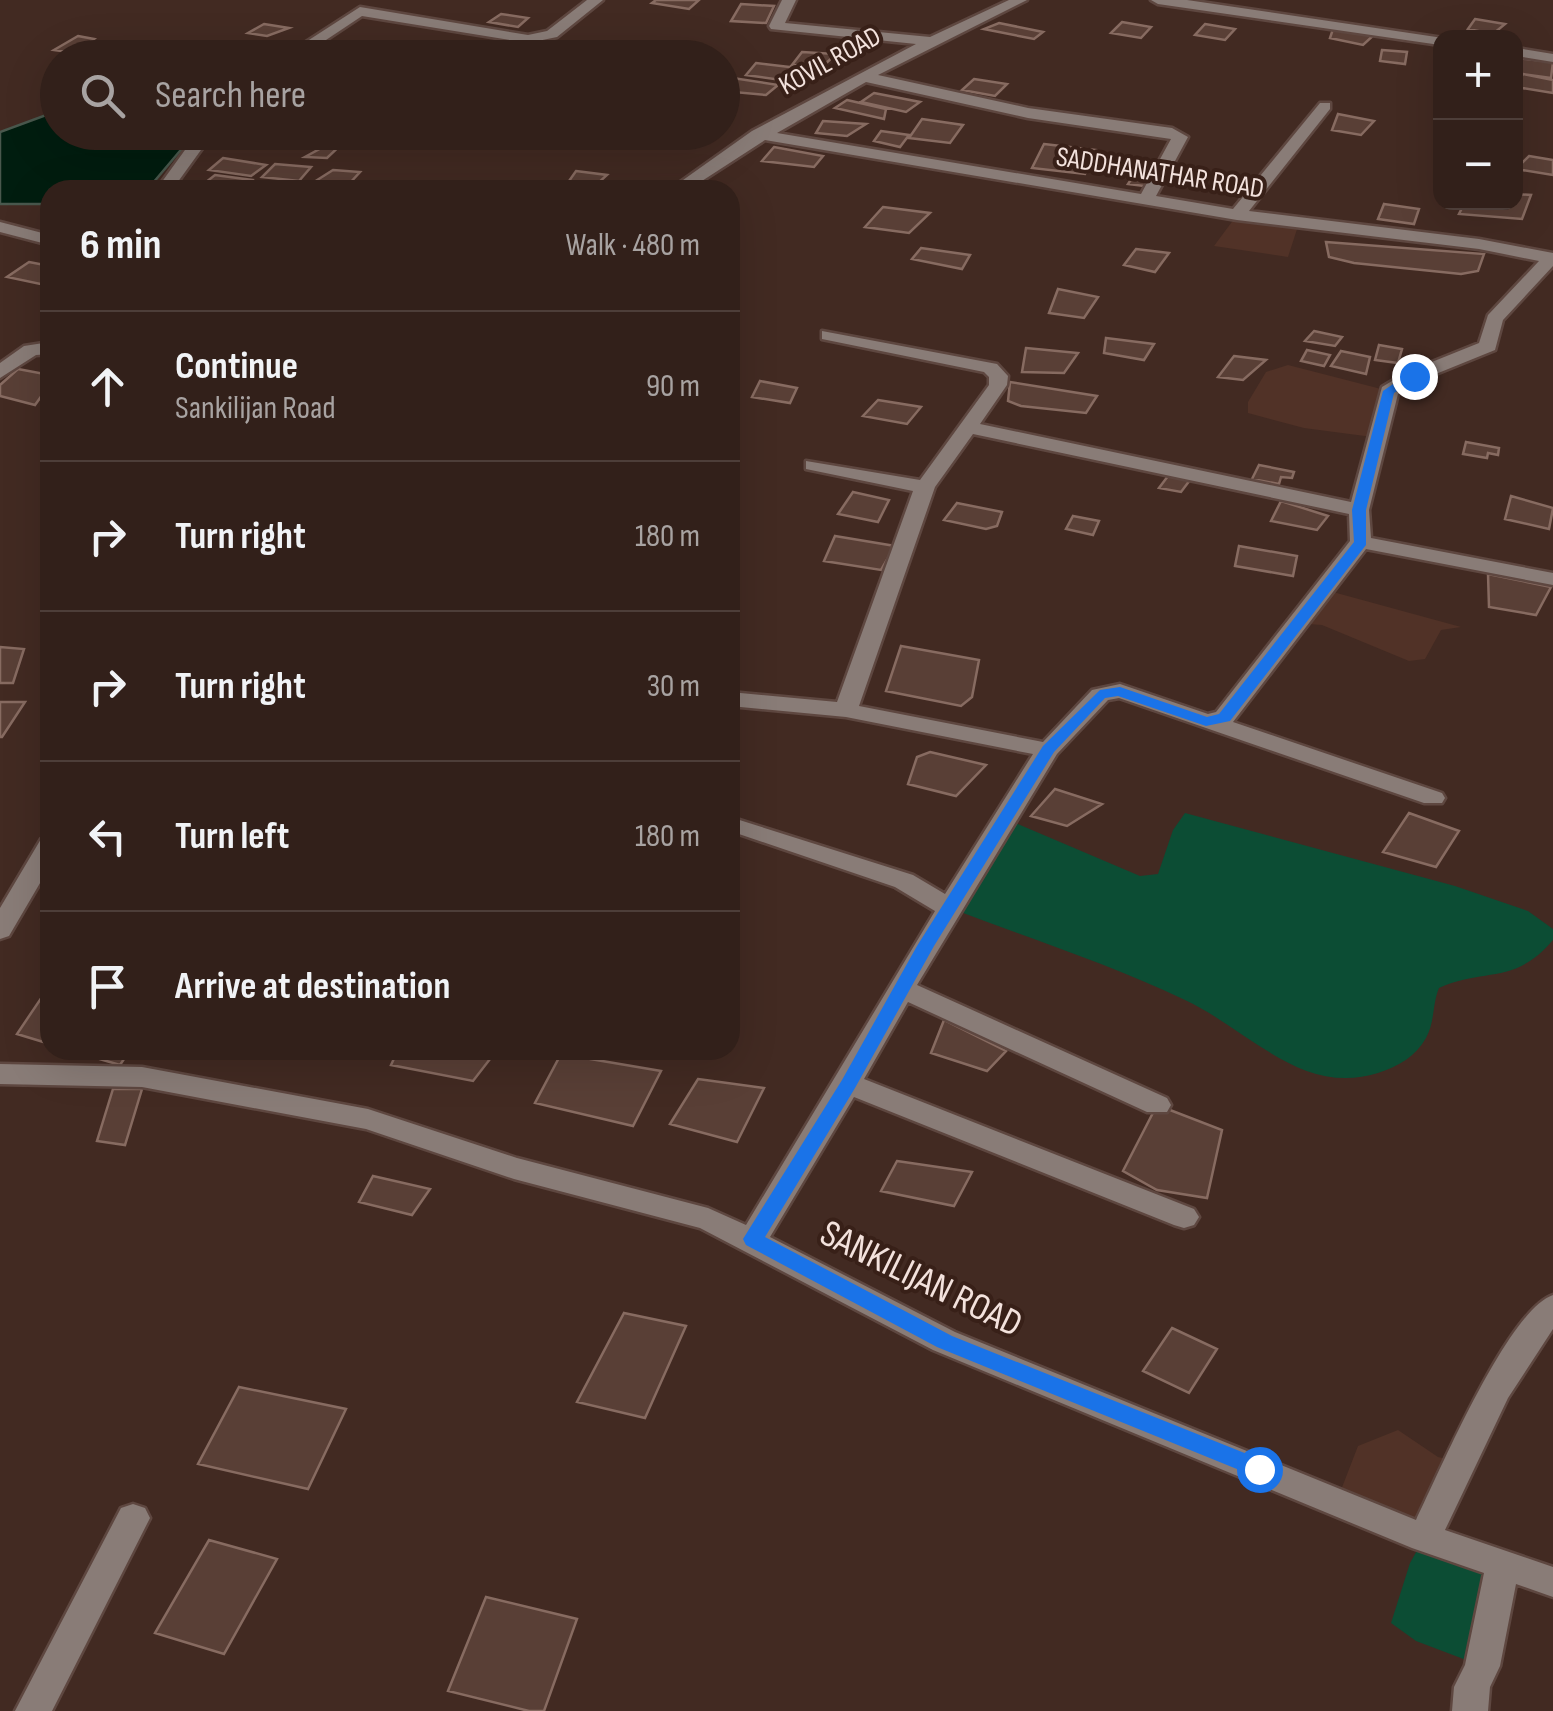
<!DOCTYPE html>
<meta charset="utf-8">
<style>
:root{--surface:#32201a;--page:#3d2d27;--text:#f1f3f6;--muted:#a8a3a2;--line:#4d3e39}
body{margin:0;font-family:"Sofia Sans Condensed",sans-serif;background:var(--page);color:var(--text)}
.controls{position:absolute;right:30px;top:30px;display:grid;overflow:hidden;border-radius:20px;box-shadow:0 10px 40px #0002}
.controls button{width:90px;height:90px;display:grid;place-items:center;padding:0;border:0;border-bottom:2px solid var(--line);background:var(--surface);color:var(--text);font:50px sans-serif}
.stop{position:absolute;width:30px;height:30px;margin:-22px;border:8px solid #1a73e8;border-radius:50%;background:#fff}
.stop.end{background:#1a73e8;border-color:#fff;box-shadow:0 2px 10px #0008}
.list{margin:0;padding:0;list-style:none}
h2{display:flex;justify-content:space-between;align-items:center;height:130px;margin:0;padding:0 40px;font-size:42px}
h2 small{font-size:32px;font-weight:400;color:var(--muted)}
.list li{display:grid;grid-template-columns:65px 1fr auto;gap:30px;align-items:center;box-sizing:border-box;height:150px;padding:0 40px;border-top:2px solid var(--line)}
.list b{display:block;font-size:38px;white-space:nowrap}
.list p{margin:0;font-size:32px;white-space:nowrap;color:var(--muted)}
.list em{font-size:32px;font-style:normal;color:var(--muted)}
.icon{flex:none;width:55px;height:55px;fill:none;stroke:currentColor;stroke-width:2;stroke-linecap:round;stroke-linejoin:round}
.map{position:relative;flex:none;width:1553px;height:1711px;overflow:hidden}
.search{position:absolute;background:var(--surface);box-shadow:0 10px 40px #0002;left:40px;top:40px;width:700px;height:110px;display:flex;align-items:center;gap:25px;box-sizing:border-box;padding:0 35px;border-radius:55px;color:var(--muted);font-size:38px}
.panel{position:absolute;background:var(--surface);box-shadow:0 10px 40px #0002;left:40px;top:180px;width:700px;height:880px;border-radius:30px}
.map>svg:first-child{display:block}
.built{fill:#513227}
.green{fill:#0c4d34}
.water{fill:#001d0f;stroke:#49584d;stroke-width:2.5}
.building{fill:#593f36;stroke:#876b61;stroke-width:2.5}
.lines{fill:none;stroke-linecap:round;stroke-linejoin:round}
.minor-casing{stroke:#5e4740;stroke-width:5}
.minor{fill:#897c77;fill-rule:evenodd}
.route{fill:#1a73e8}
.labels{text-anchor:middle;dominant-baseline:central;stroke-width:8;stroke-linejoin:round;paint-order:stroke}
.far-street-label{font-size:28px;fill:#f3e2dd;stroke:#382018}
.near-street-label{font-size:38px;fill:#f3e2dd;stroke:#382018}
</style>
<div class="map">
<svg width="1553" height="1711" viewBox="0 0 1553 1711">
<rect width="100%" height="100%" fill="#422a22"/>
<path class="built" d="M1237,215L1299,223L1288,257L1214,246Z
M1288,365L1389,391L1380,438L1304,428L1248,413V402L1266,372Z
M1322,589L1461,627L1441,630L1425,659L1409,661L1322,625L1295,623Z
M1398,1430L1438,1457L1451,1460L1424,1538L1341,1490L1358,1446Z"/>
<path class="green" d="M1185,813L1455,886L1528,911L1553,929V940C1514,986 1485,967 1439,988C1432,1005 1435,1022 1426,1038C1415,1057 1399,1066 1378,1073C1302,1097 1249,1030 1185,1000C1110,964 1028,938 950,908L1006,819L1140,876L1158,874L1173,830Z
M1424,1538L1503,1565L1482,1666L1416,1641L1391,1623L1410,1563Z"/>
<path class="water" d="M57,111L58,132L169,133L185,145L147,190H50V204H0V132Z"/>
<path class="building" d="M656,0H699L689,9L652,3Z
M741,4L774,6L766,23L731,21Z
M501,14L528,18L518,27L489,22Z
M1475,19L1505,24L1493,34L1468,29Z
M1122,22L1151,27L1141,38L1111,33Z
M999,23L1043,32L1034,39L984,29Z
M264,24L289,28L267,36L248,33Z
M1205,24L1235,29L1225,40L1195,35Z
M1334,26L1377,32L1363,45L1330,38Z
M78,36L94,39L75,53L54,50Z
M1382,50L1407,52L1405,64L1380,61Z
M802,52L836,54L822,67L792,65Z
M1516,58L1553,62L1551,78L1516,73Z
M756,63L798,68L788,81L746,75Z
M1523,74L1553,80V93L1516,87Z
M726,77L778,85L766,95L722,91Z
M974,79L1007,84L995,96L962,90Z
M874,93L920,102L906,112L861,102Z
M847,100L886,109L884,119L835,108Z
M1338,114L1374,121L1361,135L1332,130Z
M922,119L963,125L950,143L909,138Z
M823,121L866,124L847,136L816,133Z
M881,131L909,135L900,147L874,141Z
M634,132H676L660,143L628,136Z
M336,140L345,141L327,158L305,157Z
M1044,144L1096,150L1085,174L1032,168Z
M774,147L823,156L814,167L762,161Z
M1529,156L1553,160V175L1516,169Z
M223,158L266,165L251,176L209,170Z
M275,164L311,167L299,181L262,177Z
M1141,164L1165,168L1152,187L1128,184Z
M333,170L360,172L348,185L314,182Z
M576,171L607,175L596,185L569,181Z
M215,175L252,180L241,190L201,186Z
M1516,194L1531,195L1522,219L1459,214L1465,202H1516Z
M1384,204L1419,209L1414,224L1378,219Z
M883,207L930,213L909,233L865,227Z
M1326,242L1484,254L1478,271L1461,274L1354,263L1329,257Z
M921,248L970,255L962,269L912,259Z
M1136,249L1169,253L1155,272L1124,265Z
M29,262L50,266V286L7,277Z
M1058,289L1098,297L1084,318L1049,313Z
M1314,331L1342,337L1335,346L1305,341Z
M1106,338L1154,344L1144,360L1104,353Z
M1379,345L1402,349L1398,363L1375,360Z
M1026,348L1078,353L1064,373L1022,372Z
M1307,350L1330,355L1324,366L1301,361Z
M1341,351L1370,357L1366,374L1331,366Z
M1234,356L1266,360L1243,380L1218,377Z
M18,369L50,375V391H45L35,405L0,396V385Z
M760,381L797,388L790,403L752,397Z
M1010,382L1097,396L1086,413L1021,406L1008,401Z
M878,400L921,407L907,424L863,416Z
M1466,442L1499,448L1498,455L1488,453L1487,458L1463,454Z
M1259,465L1294,472L1292,478L1281,477L1279,484L1252,479Z
M1168,476L1190,480L1181,492L1159,488Z
M853,492L889,500L878,522L838,514Z
M1511,496L1553,508L1549,529L1505,519Z
M1281,501L1328,516L1317,530L1271,521Z
M957,503L1002,512L997,526L986,529L944,520Z
M1073,516L1099,521L1093,535L1066,529Z
M835,536L895,546L881,570L824,561Z
M1239,546L1297,556L1293,576L1235,566Z
M1488,574L1551,587L1536,615L1489,607Z
M901,646L979,660L972,697L961,706L886,691Z
M0,647L24,649L13,683H0Z
M0,702H25L2,737H0Z
M930,752L986,765L956,796L908,784L917,757Z
M1055,789L1102,804L1067,826L1031,816Z
M1409,813L1459,831L1436,867L1383,852Z
M50,985V1044L17,1034Z
M944,1020L1006,1051L987,1071L931,1053Z
M69,1050H130L120,1065Z
M398,1050H497L473,1081L391,1065Z
M561,1054L661,1071L633,1126L535,1103Z
M698,1079L764,1088L737,1142L670,1124Z
M113,1089H142L125,1145L97,1141Z
M1157,1105L1222,1130L1207,1198L1157,1190L1123,1171Z
M897,1161L972,1172L954,1206L881,1191Z
M373,1176L430,1189L412,1215L359,1202Z
M624,1313L686,1326L645,1418L577,1402Z
M1172,1328L1217,1349L1189,1393L1143,1371Z
M239,1387L346,1409L308,1489L198,1464Z
M209,1540L277,1559L224,1654L155,1633Z
M486,1597L577,1619L544,1711H529L448,1691Z"/>
<g class="lines">
<g class="minor-casing">
<path id="minor" d="M587,0H603L557,37L528,43L362,16L299,58H281L360,7L528,35L547,31Z
M782,0H796L785,23L930,37L1009,0H1027L878,75L1028,108L1172,128L1188,137L1156,196L1233,209L1320,103H1330V109L1249,211L1479,239L1553,253V266L1503,320L1495,350L1421,380L1398,394L1369,510L1371,538L1553,573V585L1366,549L1233,722L1442,793L1445,798L1442,803H1424L1119,698L1108,700L1057,754L917,985L1167,1098L1171,1105L1167,1112H1147L908,1002L864,1079L1194,1209L1199,1217L1194,1225L1184,1228L1174,1225L854,1097L770,1237L955,1332L1416,1520C1439,1473 1508,1310 1553,1295V1329L1508,1398L1445,1530L1553,1567V1597L1516,1584L1500,1666L1490,1687L1488,1711H1452L1454,1687L1465,1665L1484,1573L1412,1548L933,1350L700,1228L514,1179L366,1129L142,1087L0,1084V1064L142,1067L368,1109L517,1158L708,1208L746,1225L935,911L895,887L730,831V817L913,875L945,894L1033,754L846,717L730,706V692L837,702L913,491L806,469V461L920,480L989,385V377L984,372L822,339V331L997,364L1008,376L1007,385L980,424L1351,502L1382,387L1407,372L1479,343L1488,315L1539,261L1479,249L1237,220L765,140L688,190H669L752,131L916,44L771,29L769,26ZM866,82L1028,118L1171,139L1141,194L777,133ZM973,434L1349,514L1350,541L1216,712L1208,714L1120,684L1092,690L1043,742L859,706L935,487Z
M1151,0H1187L1443,38L1440,45L1158,4Z
M1516,48L1553,54V62L1516,56Z
M198,132H214L172,190H156Z
M0,222L50,235V245L0,232Z
M50,342V354L36,355L0,378V363L24,346Z
M50,837V866L9,936L0,939V908L41,839Z
M133,1504L145,1508L150,1518L52,1711H15L121,1508Z"/>
</g>
<use href="#minor" class="minor"/>
</g>
<path class="route" d="M1409,373L1420,376L1394,393L1366,510V545L1230,721L1206,726L1118,696L1105,698L1054,752L934,946L855,1088L765,1237L952,1336L1267,1462L1270,1469L1259,1478L937,1347L746,1245L743,1239L842,1080L917,946L1043,746L1100,690L1120,687L1207,717L1219,714L1354,542L1352,510L1383,391Z"/>
<g class="labels">
<g class="far-street-label">
<text transform="translate(830 61) rotate(-29)">KOVIL ROAD</text>
<text transform="translate(1160 173) rotate(9)">SADDHANATHAR ROAD</text>
</g>
<g class="near-street-label">
<text transform="translate(921 1279) rotate(26)">SANKILIJAN ROAD</text>
</g>
</g>
</svg>
<div class="controls">
<button>+</button>
<button>−</button>
</div>
<div class="stop" style="left:1259px;top:1469px"></div>
<div class="stop end" style="left:1414px;top:376px"></div>
<div class="search"><svg class="icon" aria-label="search" viewBox="0 0 24 24"><circle cx="10" cy="10" r="6"/><path d="M15 15l6 6"/></svg>Search here</div>
<section class="panel">
<h2>6 min<small>Walk · 480 m</small></h2>
<ul class="list">
<li><svg class="icon" aria-label="ahead" viewBox="0 0 24 24"><path d="M12 20V5M6 11l6-6 6 6"/></svg><div><b>Continue</b><p>Sankilijan Road</p></div><em>90 m</em></li>
<li><svg class="icon" aria-label="right" viewBox="0 0 24 24"><path d="M7 20v-9h11M14 6l5 5-5 5"/></svg><div><b>Turn right</b></div><em>180 m</em></li>
<li><svg class="icon" aria-label="right" viewBox="0 0 24 24"><path d="M7 20v-9h11M14 6l5 5-5 5"/></svg><div><b>Turn right</b></div><em>30 m</em></li>
<li><svg class="icon" aria-label="left" viewBox="0 0 24 24"><path d="M17 20v-9H6M10 6l-5 5 5 5"/></svg><div><b>Turn left</b></div><em>180 m</em></li>
<li><svg class="icon" aria-label="arrive" viewBox="0 0 24 24"><path d="M6 21V4h12l-3 4 3 4H6"/></svg><div><b>Arrive at destination</b></div></li>
</ul>
</section>
</div>
